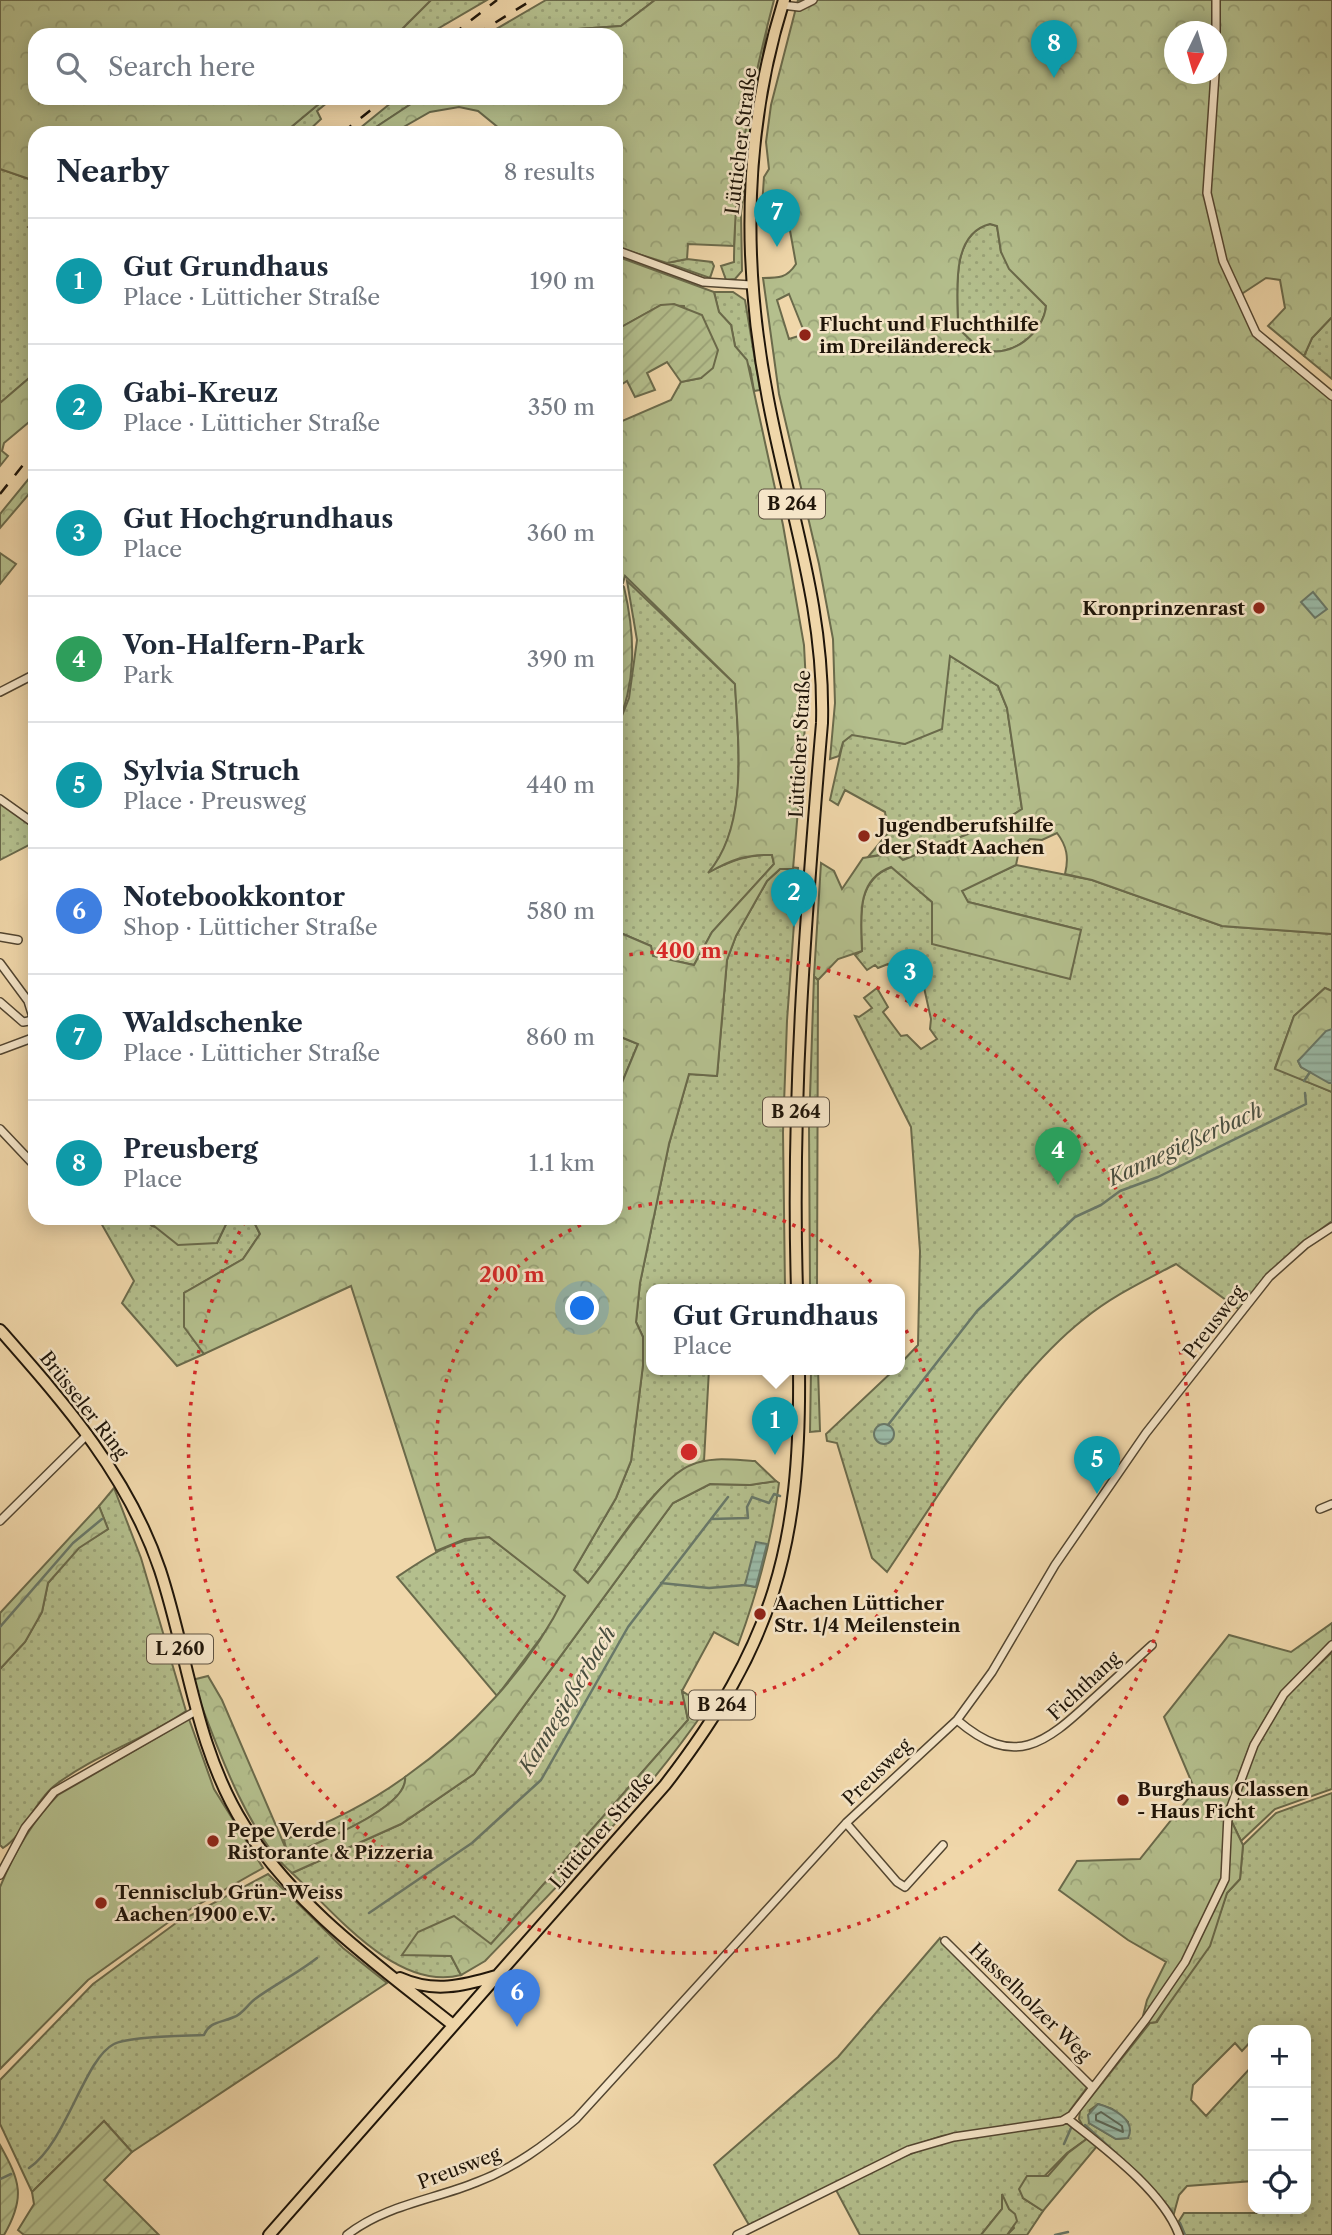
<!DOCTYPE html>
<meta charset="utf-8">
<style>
:root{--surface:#fff;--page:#f2f2f3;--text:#1f2937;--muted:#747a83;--line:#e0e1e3;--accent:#111827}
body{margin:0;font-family:"Libre Caslon Text",serif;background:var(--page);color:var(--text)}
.controls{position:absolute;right:21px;bottom:21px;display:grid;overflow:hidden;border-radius:14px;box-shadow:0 4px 18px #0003}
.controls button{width:63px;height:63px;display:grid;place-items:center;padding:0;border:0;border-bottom:2px solid var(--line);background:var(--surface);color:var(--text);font:35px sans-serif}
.compass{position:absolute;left:1164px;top:21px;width:63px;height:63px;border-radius:50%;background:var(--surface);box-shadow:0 4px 18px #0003;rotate:185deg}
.you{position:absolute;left:583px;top:1309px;width:24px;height:24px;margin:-18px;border:5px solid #fff;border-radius:50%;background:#1a73e8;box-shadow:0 0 0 10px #1a73e833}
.badge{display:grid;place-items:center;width:46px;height:46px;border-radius:50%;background:var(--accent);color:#fff;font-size:23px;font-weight:700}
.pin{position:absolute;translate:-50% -58px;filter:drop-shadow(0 2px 4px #0008)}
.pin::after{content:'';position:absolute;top:37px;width:24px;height:21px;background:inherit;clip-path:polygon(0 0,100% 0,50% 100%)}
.popup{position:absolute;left:646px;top:1284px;width:259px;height:91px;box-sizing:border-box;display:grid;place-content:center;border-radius:14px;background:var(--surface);filter:drop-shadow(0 2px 5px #0005);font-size:23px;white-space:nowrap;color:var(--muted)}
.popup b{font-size:26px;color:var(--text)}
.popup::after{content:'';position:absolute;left:50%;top:100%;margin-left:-14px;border:14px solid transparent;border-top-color:var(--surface)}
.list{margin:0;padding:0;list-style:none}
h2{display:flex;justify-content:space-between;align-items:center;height:91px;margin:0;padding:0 28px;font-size:30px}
h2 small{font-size:23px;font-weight:400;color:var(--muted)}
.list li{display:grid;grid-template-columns:46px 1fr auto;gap:21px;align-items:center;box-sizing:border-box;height:126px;padding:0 28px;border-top:2px solid var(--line)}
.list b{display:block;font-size:26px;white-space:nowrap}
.list p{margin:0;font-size:23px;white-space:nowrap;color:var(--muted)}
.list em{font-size:23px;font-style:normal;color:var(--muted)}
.icon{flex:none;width:38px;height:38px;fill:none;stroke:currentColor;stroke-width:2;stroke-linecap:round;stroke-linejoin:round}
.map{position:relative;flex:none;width:1332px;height:2235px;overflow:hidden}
.search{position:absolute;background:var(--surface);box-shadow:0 4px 18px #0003;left:28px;top:28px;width:595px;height:77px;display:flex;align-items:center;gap:18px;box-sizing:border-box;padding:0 24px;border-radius:21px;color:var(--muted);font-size:26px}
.panel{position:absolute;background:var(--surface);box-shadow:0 4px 18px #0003;left:28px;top:126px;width:595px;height:1099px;border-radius:21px}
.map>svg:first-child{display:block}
.grass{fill:url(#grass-dots);stroke:#6a6a4b;stroke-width:2;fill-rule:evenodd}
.forest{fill:url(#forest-crowns);stroke:#6a6a4b;stroke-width:2;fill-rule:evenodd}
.garden{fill:url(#garden-furrows);stroke:#6a6a4b;stroke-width:2}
.pitch{fill:#b4bf8d;stroke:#6a6a4b;stroke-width:2}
.water{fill:url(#water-rules);stroke:#697868;stroke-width:2}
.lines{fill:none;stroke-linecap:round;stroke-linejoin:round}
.shore{stroke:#5c6858;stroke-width:2}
.stream{stroke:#697868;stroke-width:2.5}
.minor-casing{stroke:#534631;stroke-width:10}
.primary-casing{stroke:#1f1509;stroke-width:14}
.minor{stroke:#f5e5c8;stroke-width:7}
.primary{stroke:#f0d7aa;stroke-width:10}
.rail{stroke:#1f1509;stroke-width:2.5;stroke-dasharray:12 12;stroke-linecap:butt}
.ring{fill:none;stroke:#d62828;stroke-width:3.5;stroke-dasharray:3.5 7}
.poi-dot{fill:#8f2418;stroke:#f5e5c8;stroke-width:2.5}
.labels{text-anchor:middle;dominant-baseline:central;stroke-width:5;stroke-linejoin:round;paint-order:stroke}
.shield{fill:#f5e5c8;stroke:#5f5342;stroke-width:2}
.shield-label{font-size:18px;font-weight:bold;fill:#1f1509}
.street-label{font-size:19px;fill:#1f1509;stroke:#f5e5c8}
.poi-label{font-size:19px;font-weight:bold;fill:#1f1509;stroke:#f5e5c8;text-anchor:start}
.water-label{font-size:21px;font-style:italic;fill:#4a4f40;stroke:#f5e5c8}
.centre{fill:#d62828;stroke:#f5e5c8;stroke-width:3.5}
.ring-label{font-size:21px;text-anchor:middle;font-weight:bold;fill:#d62828;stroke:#f5e5c8;stroke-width:5;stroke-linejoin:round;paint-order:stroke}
</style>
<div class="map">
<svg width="1332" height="2235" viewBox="0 0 1332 2235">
<defs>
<pattern id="grass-dots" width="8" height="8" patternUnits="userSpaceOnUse" patternTransform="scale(1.75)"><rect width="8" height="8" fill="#b4bf8d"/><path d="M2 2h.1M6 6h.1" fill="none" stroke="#9aa378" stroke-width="1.8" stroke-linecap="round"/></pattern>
<pattern id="forest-crowns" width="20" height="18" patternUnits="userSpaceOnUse" patternTransform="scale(1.75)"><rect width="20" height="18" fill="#b4bf8d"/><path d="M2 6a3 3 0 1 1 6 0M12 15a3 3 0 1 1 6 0" fill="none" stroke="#9aa378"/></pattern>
<pattern id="garden-furrows" width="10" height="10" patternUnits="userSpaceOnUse" patternTransform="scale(1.75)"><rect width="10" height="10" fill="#b4bf8d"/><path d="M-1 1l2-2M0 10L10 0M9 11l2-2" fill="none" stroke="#9aa378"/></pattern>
<pattern id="water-rules" width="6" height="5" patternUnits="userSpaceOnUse" patternTransform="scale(1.75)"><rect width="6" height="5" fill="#9abaa7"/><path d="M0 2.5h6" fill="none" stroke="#849f8e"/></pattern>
</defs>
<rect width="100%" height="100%" fill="#f0d7aa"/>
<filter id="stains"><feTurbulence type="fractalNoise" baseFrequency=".00286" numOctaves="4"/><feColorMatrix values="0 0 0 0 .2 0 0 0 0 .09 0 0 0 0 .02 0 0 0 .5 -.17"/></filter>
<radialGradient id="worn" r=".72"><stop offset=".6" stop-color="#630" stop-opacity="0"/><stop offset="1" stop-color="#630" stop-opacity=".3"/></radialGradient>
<path class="grass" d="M431,0H487L427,35H396Z
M546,0H655L621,26L578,29L558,35H486Z
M767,27L741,213L742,271L735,279L726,280L721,266L734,262C734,182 744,105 767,27Z
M326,98H333L317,111L321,119L306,133H284Z
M397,98H420L367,133H354Z
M0,169L35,181V222L28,227L35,233V373L0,403Z
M990,224L997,226L1001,252L1046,306C1044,332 1011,360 983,349C974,346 965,334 958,328C958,295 949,234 990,224Z
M687,259L712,262L714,266L710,278L667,263Z
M714,292H733L745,300L760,390L754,391L750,368L735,346L731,325L719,313Z
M1332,317V379L1304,356L1312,338Z
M627,581L735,684C738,741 749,824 710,871C732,861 747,854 772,855L774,864L712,932L694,965L652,956L651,946L616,931V731L629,698L637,640Z
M949,655L998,686L1007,708L1022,809L1008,818L903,860L890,853L868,857L888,833L885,812L845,790L838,805L830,800L843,742L852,734L905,744Z
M0,802L35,829V842L0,860Z
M1016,865L1092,880L1222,926L1332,934V991L1325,988L1294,1016L1275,1068L1332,1092V1221C1295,1247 1267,1274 1240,1310L1176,1264C1144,1281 1112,1296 1084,1319C1009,1378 941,1492 887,1572L872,1558L837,1443L827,1441L826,1434L895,1369H899V1365L918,1345L920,1251L911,1127L855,1016L859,1017L872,1008L864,998L877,988L888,1007L883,1012L901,1036L907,1035L921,1049L937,1039L930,1029L931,1019L923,983L900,978L888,964L878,968L875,965L867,970L855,955L862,951C861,919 855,880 892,867L932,902L1081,930L968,902L961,890Z
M788,867L798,868L787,1021L783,1132L785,1289H651V1369H709L704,1461C657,1473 618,1545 588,1583L574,1570L616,1498L631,1461L643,1365V1337L636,1322L640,1283L669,1144L689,1074L717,1076L727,960L736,936L767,881L780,869Z
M814,976L818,980L817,1289H810L809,1127Z
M616,1035L638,1044L616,1097Z
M111,1218H144L152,1226L217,1243L229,1218H252L260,1234L243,1259L184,1293L185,1327L204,1354L177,1366L122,1303L134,1281L101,1223Z
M811,1369H818L820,1431L810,1432Z
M776,1481L779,1483C772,1540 758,1591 738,1645L714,1632L682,1691L688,1720L491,1944L402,1954L451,1956L461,1975C397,1992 335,1913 292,1873L401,1824L474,1774L673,1503L710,1484L750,1485ZM767,1544L756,1587L745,1585L746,1581Z
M114,1488L141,1558L186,1711C144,1740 94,1755 54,1786C33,1803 25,1834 3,1848L0,1845V1669L25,1642L42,1612L48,1583L79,1547L108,1529L99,1506Z
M489,1537L566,1596L554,1620L497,1696L397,1577C427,1557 452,1539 489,1537Z
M1332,1652V1789L1275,1809L1241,1841L1230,1818L1256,1747L1286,1696Z
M405,1777C410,1808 313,1845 288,1856L284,1840C327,1824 368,1804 405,1777Z
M1332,1793V2235H1183L1179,2221L1184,2213H1265L1274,2209H1306V2030H1253V2039L1242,2051L1235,2043L1193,2085L1191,2100L1206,2116L1253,2065V2181L1187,2186L1179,2195L1173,2217L1137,2175L1084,2128L1079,2119L1080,2111L1150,2023L1157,2022L1220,1913L1227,1893L1240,1879L1243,1845L1276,1813ZM1098,2104L1112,2109L1128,2122V2138L1116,2139L1089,2123L1090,2110Z
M268,1874L343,1948L387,1983L132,2152L104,2121L32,2192L0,2124V2080L93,1984L176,1923Z
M940,1938L1088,2086L1065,2117L942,2136L921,2143L749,2225L714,2165L838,2057Z
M1059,2124H1069L1088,2138L1067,2153L1023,2198L1043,2211L1027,2235H1007L1014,2228L1002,2197V2209L981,2235H860L836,2190L889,2162L948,2140Z"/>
<path class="forest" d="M0,0H431L396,35H35V98H326L284,133H35V181L0,169Z
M655,0H774C752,84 737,159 734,246L688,244L687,259L667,263L616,247V133H505L478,111L459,107L430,112L393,133H367L420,98H616V35H558L578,29L621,26Z
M798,0H1332V317L1312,338L1304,356L1268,326L1285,308L1280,280L1266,278L1237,297L1252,327L1332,396V934L1222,926L1092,880L1065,874C1069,858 1067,846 1057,833L1042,840L1030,839L1019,850L1016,865L962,891L968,902L1081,930L1070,979L932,944V902L891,867C855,880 861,919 862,951L838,959L818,980L814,976L821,863L834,871L842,889L863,858L895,853L903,860L1008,818L1022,809L1007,708L998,686L950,656L942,729L905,744L852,735L843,742L839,756L830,759L835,703L833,639L819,564L779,394L763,278C779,278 787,278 796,264L789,225L761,221L764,177L769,169L766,142L771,105ZM1174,32H1216V74H1174ZM990,224L997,226L1001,252L1009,269L1046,306C1044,332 1011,360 983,349C974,346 965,334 958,328C958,295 949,234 990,224ZM789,294L805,334L789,339L777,300Z
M616,256L714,292L719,312L731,325L735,346L747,360L783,525L804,645L807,703L793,869H780L767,881L736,936L727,960L717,1076L689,1074L669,1144L640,1283L636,1322L643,1337V1365L631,1461L616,1498L574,1570L588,1583C612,1553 659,1477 691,1465C711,1456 734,1460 755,1461L776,1481L750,1485L710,1484L673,1503L474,1774L401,1824L292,1873C245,1832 214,1738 192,1680L208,1676L222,1700L289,1856C313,1844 410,1808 405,1777C470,1731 530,1668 565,1596L489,1537L465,1539L436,1551L351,1286L204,1354L184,1327V1293L243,1259L260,1234L252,1218H616V1097L638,1044L616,1035V931L651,946L653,956L694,965L712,932L774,864L772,855C746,854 730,860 708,873C749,826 738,742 735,684L625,576L623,583L619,582L620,573L616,572V427L622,421L671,400L681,382L701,378L684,306L661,305L616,330Z
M35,373V417L4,443L2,451L8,456L0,466V403Z
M35,471V487L0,528V514Z
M0,553L16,564L0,584Z
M1325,988L1332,991V1029L1298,1061L1301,1067L1332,1083V1092L1275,1069L1294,1016Z
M144,1218H229L217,1243L178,1245Z
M99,1506L108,1529L79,1548L48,1583L42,1612L25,1642L0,1669V1613Z
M1332,1623V1640L1281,1692L1251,1743L1226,1810L1243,1845L1240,1879L1227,1893L1210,1946L1156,2022L1150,2023L1143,2016L1147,2000L1166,1962L1128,1940L1059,1890L1077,1861L1140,1859L1195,1790L1164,1717L1229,1635L1291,1652Z
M682,1691L707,1707C644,1800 563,1880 485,1961L461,1975L451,1956L402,1955L418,1932L454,1916L491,1944L688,1720Z
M1088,2138L1098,2145L1043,2211L1023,2198L1019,2189L1027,2176H1048L1068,2153Z
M1002,2194L1009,2209L1015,2214L1017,2221L1007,2235H981L1002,2209Z"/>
<path class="garden" d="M674,304L702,315L718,350L713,368L701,378L681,382L667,362L647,373L655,390L635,397L627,381L616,388V330L661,305Z
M616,572L620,573L619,582L624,587C636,639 636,682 616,731Z
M104,2121L132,2152L104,2180L159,2235H24L18,2230L34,2204L32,2192Z
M0,2145C20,2181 26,2197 4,2235H0Z"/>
<path class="pitch" d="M189,1719L214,1789L263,1868L173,1919L88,1980L0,2069V1887C14,1853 32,1821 58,1795Z"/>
<path class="water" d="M1313,592L1327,609L1315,618L1301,602Z
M1332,1029V1083H1329L1301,1067L1298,1061L1326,1031Z
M874 1434a10 10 0 1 1 20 0a10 10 0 1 1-20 0Z
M756,1542L767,1544L756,1587L745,1585Z
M1098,2104C1113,2108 1137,2120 1128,2138L1116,2139L1089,2123L1088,2115Z"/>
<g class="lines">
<path class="shore" d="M1101,2112L1122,2126L1123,2132L1096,2120V2115Z"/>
<path class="stream" d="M1304,1081L1310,1072
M888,1425L977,1311L1075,1217L1101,1205L1120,1191L1158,1177L1306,1104L1305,1093
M711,1519L748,1518L747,1507L752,1497L769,1503L774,1494L780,1496
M661,1583L709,1588L745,1585
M0,1627L73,1543L102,1519
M369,1913L472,1843L541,1780L628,1627L728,1497
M1085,2125L1141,2176
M1064,2144L1071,2128
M29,2168C67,2142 84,2059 114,2044C129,2036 186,2036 204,2035C210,2021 221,2023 234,2017C243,2014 248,2004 255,1999C274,1985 298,1973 317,1958
M0,2179L11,2174
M1162,2200L1172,2211
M1180,2223L1185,2235
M1055,2235L1068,2232"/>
<g class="minor-casing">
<path id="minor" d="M782,5L799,7L813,0
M1216,32V0
M1215,74L1207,193L1223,261L1256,333L1332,396
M616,250L703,282L751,285
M0,692L35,674
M0,799L35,824
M0,937L18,940
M0,963L28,1001L33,1017L29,1021L23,1022L0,1002
M0,1050L35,1037
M0,1129L35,1166
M1320,1509L1332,1504
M0,1521L88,1434
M957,1720C1014,1769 1045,1744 1092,1700C1112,1682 1132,1663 1152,1645
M846,1823L897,1882L905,1887L943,1845
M0,1875L25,1828L54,1792L196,1711
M945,1941L1092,2087
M1068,2119C1104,2148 1163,2191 1179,2235
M347,2235C385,2205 433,2200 477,2182C514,2168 545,2145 576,2119L846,1823L957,1720L992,1672L1055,1565L1146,1433L1269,1277L1306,1244L1332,1227
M737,2235L909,2150L954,2137L1062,2121L1072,2115L1146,2019L1185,1962L1225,1879L1228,1815L1254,1745L1284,1694L1332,1645"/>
</g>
<g class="primary-casing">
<path id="primary" d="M784,0C743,131 742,266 768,399C789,511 825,606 822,723C806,912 791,1099 797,1289
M0,1330C65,1404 128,1475 160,1570C188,1655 195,1747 244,1825C296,1908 378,1965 453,2025
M400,1978C433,1993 463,1986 496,1976
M269,2235L665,1785C774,1644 801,1546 799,1369"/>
</g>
<use href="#minor" class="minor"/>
<use href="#primary" class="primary"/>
<path class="rail" d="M452,35L497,0
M475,35L532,0
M342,133L386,98
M0,494L35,450"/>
</g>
<g class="ring">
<path d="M618 1211A251 251 0 1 1 597 1218"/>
<path d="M619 956A501 501 0 1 1 245 1221"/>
</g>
<g class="poi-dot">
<circle cx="805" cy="335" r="7"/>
<circle cx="1259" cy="608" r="7"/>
<circle cx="864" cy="836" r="7"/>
<circle cx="760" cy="1614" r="7"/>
<circle cx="1123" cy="1800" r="7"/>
<circle cx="213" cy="1841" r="7"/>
<circle cx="101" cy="1903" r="7"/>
</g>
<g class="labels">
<g class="shield">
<rect x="759" y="489.5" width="66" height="29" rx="5"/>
<rect x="763" y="1097.5" width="66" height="29" rx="5"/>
<rect x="147" y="1634.5" width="66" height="29" rx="5"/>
<rect x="689" y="1690.5" width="66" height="29" rx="5"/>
</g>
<g class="shield-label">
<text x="792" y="504">B 264</text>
<text x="796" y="1112">B 264</text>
<text x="180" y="1649">L 260</text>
<text x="722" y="1705">B 264</text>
</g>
<g class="street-label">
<text transform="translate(741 141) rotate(-83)">Lütticher Straße</text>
<text transform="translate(800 744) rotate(-87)">Lütticher Straße</text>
<text transform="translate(1214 1322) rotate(-52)">Preusweg</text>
<text transform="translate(84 1405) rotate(52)">Brüsseler Ring</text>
<text transform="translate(1084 1686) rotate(-43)">Fichthang</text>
<text transform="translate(877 1772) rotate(-44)">Preusweg</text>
<text transform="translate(602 1830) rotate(-49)">Lütticher Straße</text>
<text transform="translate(1030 2002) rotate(44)">Hasselholzer Weg</text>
<text transform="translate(459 2168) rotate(-21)">Preusweg</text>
</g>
<g class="poi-label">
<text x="819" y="324">Flucht und Fluchthilfe<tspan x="819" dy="22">im Dreiländereck</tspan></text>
<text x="1245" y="608" text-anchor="end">Kronprinzenrast</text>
<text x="878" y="825">Jugendberufshilfe<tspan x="878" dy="22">der Stadt Aachen</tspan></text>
<text x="774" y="1603">Aachen Lütticher<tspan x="774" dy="22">Str. 1/4 Meilenstein</tspan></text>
<text x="1137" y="1789">Burghaus Classen<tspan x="1137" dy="22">- Haus Ficht</tspan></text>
<text x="227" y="1830">Pepe Verde |<tspan x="227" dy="22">Ristorante &amp; Pizzeria</tspan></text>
<text x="115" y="1892">Tennisclub Grün-Weiss<tspan x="115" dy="22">Aachen 1900 e.V.</tspan></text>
</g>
<g class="water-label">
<text transform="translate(1185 1144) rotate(-25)">Kannegießerbach</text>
<text transform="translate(567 1700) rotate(-59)">Kannegießerbach</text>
</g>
</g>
<circle cx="689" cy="1452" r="10" class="centre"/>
<g class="ring-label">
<text x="689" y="958">400 m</text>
<text x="512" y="1282">200 m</text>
</g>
<rect width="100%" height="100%" filter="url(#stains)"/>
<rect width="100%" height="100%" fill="url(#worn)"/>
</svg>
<div class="controls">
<button>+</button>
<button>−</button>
<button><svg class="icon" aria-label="locate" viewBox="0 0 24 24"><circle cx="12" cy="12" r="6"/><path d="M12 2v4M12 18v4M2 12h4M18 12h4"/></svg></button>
</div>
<svg class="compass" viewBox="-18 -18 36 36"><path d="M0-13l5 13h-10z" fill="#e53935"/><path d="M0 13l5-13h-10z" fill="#747a83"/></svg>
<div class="you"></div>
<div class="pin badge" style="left:775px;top:1455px;background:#0f9aa8">1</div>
<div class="popup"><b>Gut Grundhaus</b>Place</div>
<div class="pin badge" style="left:794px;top:927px;background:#0f9aa8">2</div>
<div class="pin badge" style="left:910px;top:1007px;background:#0f9aa8">3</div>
<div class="pin badge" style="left:1058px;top:1185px;background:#2e9e5b">4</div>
<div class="pin badge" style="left:1097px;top:1494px;background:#0f9aa8">5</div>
<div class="pin badge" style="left:517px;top:2027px;background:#3f7fe0">6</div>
<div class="pin badge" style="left:777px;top:247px;background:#0f9aa8">7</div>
<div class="pin badge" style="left:1054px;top:78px;background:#0f9aa8">8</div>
<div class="search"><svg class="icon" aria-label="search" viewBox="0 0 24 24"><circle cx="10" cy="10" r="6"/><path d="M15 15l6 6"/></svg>Search here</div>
<section class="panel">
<h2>Nearby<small>8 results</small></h2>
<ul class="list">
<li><span class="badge" style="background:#0f9aa8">1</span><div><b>Gut Grundhaus</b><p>Place · Lütticher Straße</p></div><em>190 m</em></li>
<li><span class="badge" style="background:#0f9aa8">2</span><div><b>Gabi-Kreuz</b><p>Place · Lütticher Straße</p></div><em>350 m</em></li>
<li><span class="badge" style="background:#0f9aa8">3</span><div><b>Gut Hochgrundhaus</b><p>Place</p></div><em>360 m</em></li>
<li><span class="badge" style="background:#2e9e5b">4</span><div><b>Von-Halfern-Park</b><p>Park</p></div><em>390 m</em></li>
<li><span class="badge" style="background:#0f9aa8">5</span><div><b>Sylvia Struch</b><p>Place · Preusweg</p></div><em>440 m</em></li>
<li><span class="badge" style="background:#3f7fe0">6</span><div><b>Notebookkontor</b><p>Shop · Lütticher Straße</p></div><em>580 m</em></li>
<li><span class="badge" style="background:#0f9aa8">7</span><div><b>Waldschenke</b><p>Place · Lütticher Straße</p></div><em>860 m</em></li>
<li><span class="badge" style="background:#0f9aa8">8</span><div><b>Preusberg</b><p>Place</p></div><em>1.1 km</em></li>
</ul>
</section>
</div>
